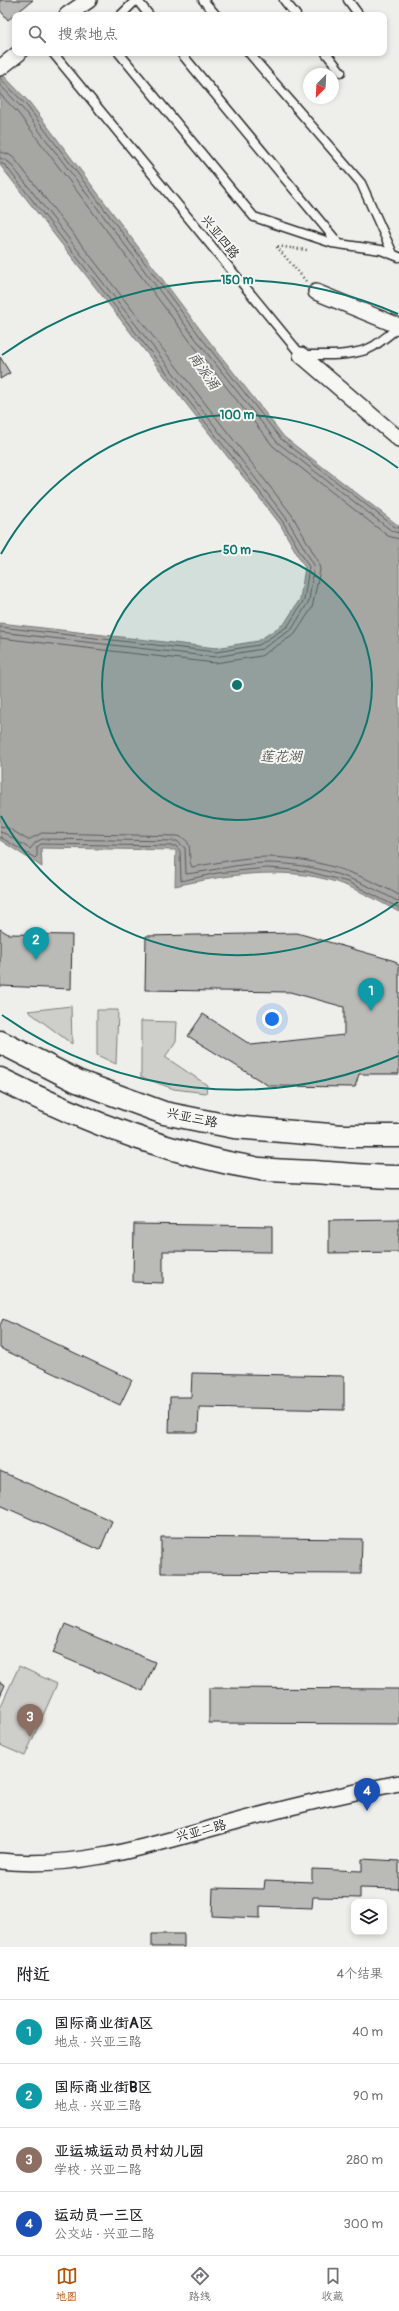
<!DOCTYPE html>
<html lang="zh">
<meta charset="utf-8">
<style>
:root{--surface:#fff;--page:#f6f6f6;--text:#202124;--muted:#757577;--line:#e0e0e0;--accent:#b45309}
body{margin:0;font-family:Pangolin,"LXGW WenKai TC",sans-serif;background:var(--page);color:var(--text)}
.controls{position:absolute;right:12px;bottom:12px;display:grid;overflow:hidden;border-radius:8px;box-shadow:0 2px 6px #0003}
.controls button{width:36px;height:36px;display:grid;place-items:center;padding:0;border:0;border-bottom:1px solid var(--line);background:var(--surface);color:var(--text);font:20px sans-serif}
.compass{position:absolute;left:303px;top:68px;width:36px;height:36px;border-radius:50%;background:var(--surface);box-shadow:0 2px 6px #0003;rotate:204deg}
.you{position:absolute;left:272px;top:1019px;width:14px;height:14px;margin:-10px;border:3px solid #fff;border-radius:50%;background:#1a73e8;box-shadow:0 0 0 6px #1a73e833}
.badge{display:grid;place-items:center;width:26px;height:26px;border-radius:50%;background:var(--accent);color:#fff;font-size:13px;font-weight:700}
.pin{position:absolute;translate:-50% -33px;filter:drop-shadow(0 1px 2px #0008)}
.pin::after{content:'';position:absolute;top:21px;width:14px;height:12px;background:inherit;clip-path:polygon(0 0,100% 0,50% 100%)}
.list{margin:0;padding:0;list-style:none}
h2{display:flex;justify-content:space-between;align-items:center;height:52px;margin:0;padding:0 16px;font-size:17px}
h2 small{font-size:13px;font-weight:400;color:var(--muted)}
.list li{display:grid;grid-template-columns:26px 1fr auto;gap:12px;align-items:center;box-sizing:border-box;height:64px;padding:0 16px;border-top:1px solid var(--line)}
.list b{display:block;font-size:15px;white-space:nowrap}
.list p{margin:0;font-size:13px;white-space:nowrap;color:var(--muted)}
.list em{font-size:13px;font-style:normal;color:var(--muted)}
.icon{flex:none;width:22px;height:22px;fill:none;stroke:currentColor;stroke-width:2;stroke-linecap:round;stroke-linejoin:round}
.map{position:relative;flex:none;width:399px;height:1947px;overflow:hidden}
.search{position:absolute;background:var(--surface);box-shadow:0 2px 6px #0003;left:12px;right:12px;top:12px;height:44px;display:flex;align-items:center;gap:10px;box-sizing:border-box;padding:0 14px;border-radius:8px;color:var(--muted);font-size:15px}
.sheet{height:308px;background:var(--surface)}
nav{display:flex;justify-content:space-around;align-items:center;box-sizing:border-box;height:56px;border-top:1px solid var(--line);background:var(--surface);font-size:11px;color:var(--muted)}
nav a{display:grid;justify-items:center;gap:2px}
nav .on{color:var(--accent)}
.map>svg:first-child{display:block}
.green{fill:#cececa;stroke:#7c7c7a}
.water{fill:#a6a6a3;stroke:#757573}
.lines{fill:none;stroke-linecap:round;stroke-linejoin:round}
.shore{stroke:#5c5c5b;stroke-width:1}
.building{fill:#babab7;stroke:#2b2b2b}
.lane-casing{stroke:#2b2b2b;stroke-width:11}
.street-casing{stroke:#2b2b2b;stroke-width:18}
.secondary-casing{stroke:#2b2b2b;stroke-width:25}
.path{stroke:#2b2b2b;stroke-width:2.5;stroke-dasharray:1 3;stroke-linecap:butt}
.lane{stroke:#f6f6f2;stroke-width:8}
.street{stroke:#f6f6f2;stroke-width:15}
.secondary{stroke:#f6f6f2;stroke-width:22}
.ring{fill:none;stroke:#0f766e;stroke-width:2}
.labels{text-anchor:middle;dominant-baseline:central;stroke-width:4;stroke-linejoin:round;paint-order:stroke}
.street-label{font-size:13px;fill:#2b2b2b;stroke:#f6f6f2}
.water-label{font-size:14px;font-style:italic;fill:#565655;stroke:#f6f6f2}
.centre{fill:#0f766e;stroke:#f6f6f2;stroke-width:2}
.ring-label{font-size:12px;text-anchor:middle;font-weight:bold;fill:#0f766e;stroke:#f6f6f2;stroke-width:4;stroke-linejoin:round;paint-order:stroke}
</style>
<div class="map">
<svg width="399" height="1947" viewBox="0 0 399 1947">
<rect width="100%" height="100%" fill="#eeeeea"/>
<filter id="ink" filterUnits="userSpaceOnUse"><feTurbulence type="fractalNoise" baseFrequency=".025" numOctaves="2"/><feDisplacementMap in="SourceGraphic" scale="8" xChannelSelector="R" yChannelSelector="G"/><feConvolveMatrix kernelMatrix="1 2 1 2 8 2 1 2 1" color-interpolation-filters="sRGB"/></filter>
<g filter="url(#ink)">
<path class="green" d="M71,1006L72,1044L28,1011Z
M97,1010H118L116,1064L97,1055Z
M141,1021L177,1022L176,1041L165,1057L207,1085L206,1093L174,1089L141,1077Z
M19,1666L57,1684L25,1756L0,1745V1708Z"/>
<path class="water" d="M0,72L30,103L202,332L284,437L399,526V912C382,903 365,893 347,886C292,864 230,874 175,886L176,850L41,848L42,867L0,840V623L216,648L258,641L285,623L300,599L305,568L280,524L0,165Z"/>
<g class="lines">
<path class="shore" d="M0,78L27,106L199,335L281,439L395,527L399,528
M0,85L23,109L195,338L277,442L392,531L399,533
M0,94L18,113L190,341L273,446L388,536L399,539
M0,152L8,154L14,158L292,515L318,561L320,570L312,608L295,634L261,656L215,663L0,638
M0,158L9,162L287,519L314,565L309,601L292,629L262,649L215,657L0,632
M0,163L5,165L283,522L309,567L304,600L288,626L259,645L216,652L0,627
M0,826L8,828L28,840L42,833L178,836C196,841 186,855 192,867C217,863 243,857 268,857C316,858 357,872 399,895
M0,832L6,834L30,849L36,842L42,839L177,841L185,848L186,874C213,871 240,863 268,863C318,864 356,878 399,902
M0,837L35,858L37,856V847L41,844L176,846L180,851L181,881L217,873L267,868L306,871L348,882L399,908"/>
</g>
<path class="building" d="M0,0H33L8,20L0,10Z
M0,357L10,373L0,379Z
M0,929L8,934L72,935L71,989L0,986Z
M297,933L395,961L399,966V1074H359L355,1087L269,1086L188,1036L203,1014L251,1045L344,1035V1007L290,992L145,990L146,936Z
M399,1219V1252L329,1253V1220Z
M134,1224L272,1226V1252L163,1251V1283L133,1282Z
M3,1319L132,1380L120,1405L0,1348V1325Z
M192,1373L344,1376V1410L199,1407L198,1432H169L170,1397H191Z
M0,1471L112,1521L100,1550L0,1505Z
M161,1537L362,1539L361,1574L161,1573Z
M65,1624L155,1662L143,1691L53,1653Z
M0,1682L5,1685L0,1696Z
M209,1688L399,1689V1724L209,1723Z
M362,1859L399,1861V1889L360,1888V1898L313,1897L312,1908L260,1906V1918L212,1916L213,1888L264,1889L265,1880L312,1882V1869L362,1871Z
M152,1934H184V1947H152Z"/>
<g class="lines">
<g class="lane-casing">
<path id="lane" d="M137,0L149,15
M203,0L216,15
M284,0L296,15
M348,0L359,15
M121,15L136,0
M53,53L301,355C322,355 356,357 374,346C383,340 391,333 399,327
M119,53L254,217L332,243L381,250L399,257
M181,53L339,244
M249,53L361,183L393,254
M326,53L341,72"/>
</g>
<g class="street-casing">
<path id="street" d="M67,15L89,0
M0,68L19,53
M316,292L399,326
M301,355L399,439
M0,1861C80,1870 158,1843 234,1822C288,1807 344,1794 399,1783"/>
</g>
<g class="secondary-casing">
<path id="secondary" d="M0,1042L77,1081L164,1113L234,1127L342,1136H399
M0,1079C83,1121 168,1154 260,1169C278,1171 296,1171 314,1172C342,1174 371,1177 399,1177"/>
</g>
<path class="path" d="M306,281L276,246L307,250"/>
<use href="#lane" class="lane"/>
<use href="#street" class="street"/>
<use href="#secondary" class="secondary"/>
</g>
</g>
<circle cx="237" cy="685" r="135" fill="#0f766e" fill-opacity=".12"/>
<g class="ring">
<circle cx="237" cy="685" r="135"/>
<path d="M398 902A270 270 0 0 1 1 816M1 554A270 270 0 0 1 398 468"/>
<path d="M398 1056A405 405 0 0 1 2 1015M2 355A405 405 0 0 1 398 314"/>
</g>
<g class="labels">
<g class="street-label">
<text transform="translate(220 237) rotate(51)">兴亚四路</text>
<text transform="translate(192 1118) rotate(12)">兴亚三路</text>
<text transform="translate(201 1831) rotate(-15)">兴亚二路</text>
</g>
<g class="water-label">
<text transform="translate(204 371) rotate(55)">南派涌</text>
<text x="281" y="756">莲花湖</text>
</g>
</g>
<circle cx="237" cy="685" r="6" class="centre"/>
<g class="ring-label">
<text x="237" y="284">150 m</text>
<text x="237" y="419">100 m</text>
<text x="237" y="554">50 m</text>
</g>
</svg>
<div class="controls">
<button><svg class="icon" aria-label="layers" viewBox="0 0 24 24"><path d="M12 4l9 5-9 5-9-5zM3 14l9 5 9-5"/></svg></button>
</div>
<svg class="compass" viewBox="-18 -18 36 36"><path d="M0-13l5 13h-10z" fill="#e53935"/><path d="M0 13l5-13h-10z" fill="#757577"/></svg>
<div class="you"></div>
<div class="pin badge" style="left:371px;top:1011px;background:#0f9aa8">1</div>
<div class="pin badge" style="left:36px;top:960px;background:#0f9aa8">2</div>
<div class="pin badge" style="left:30px;top:1737px;background:#8d6e63">3</div>
<div class="pin badge" style="left:367px;top:1811px;background:#1a4fb4">4</div>
<div class="search"><svg class="icon" aria-label="search" viewBox="0 0 24 24"><circle cx="10" cy="10" r="6"/><path d="M15 15l6 6"/></svg>搜索地点</div>
</div>
<section class="sheet">
<h2>附近<small>4个结果</small></h2>
<ul class="list">
<li><span class="badge" style="background:#0f9aa8">1</span><div><b>国际商业街A区</b><p>地点 · 兴亚三路</p></div><em>40 m</em></li>
<li><span class="badge" style="background:#0f9aa8">2</span><div><b>国际商业街B区</b><p>地点 · 兴亚三路</p></div><em>90 m</em></li>
<li><span class="badge" style="background:#8d6e63">3</span><div><b>亚运城运动员村幼儿园</b><p>学校 · 兴亚二路</p></div><em>280 m</em></li>
<li><span class="badge" style="background:#1a4fb4">4</span><div><b>运动员一三区</b><p>公交站 · 兴亚二路</p></div><em>300 m</em></li>
</ul>
</section>
<nav>
<a class="on"><svg class="icon" aria-label="map" viewBox="0 0 24 24"><path d="M3 6l6-2 6 2 6-2v14l-6 2-6-2-6 2zM9 4v14M15 6v14"/></svg>地图</a>
<a><svg class="icon" aria-label="directions" viewBox="0 0 24 24"><path d="M12 3l9 9-9 9-9-9zM9 14v-3h6M13 9l2 2-2 2"/></svg>路线</a>
<a><svg class="icon" aria-label="saved" viewBox="0 0 24 24"><path d="M7 4h10v16l-5-4-5 4z"/></svg>收藏</a>
</nav>
